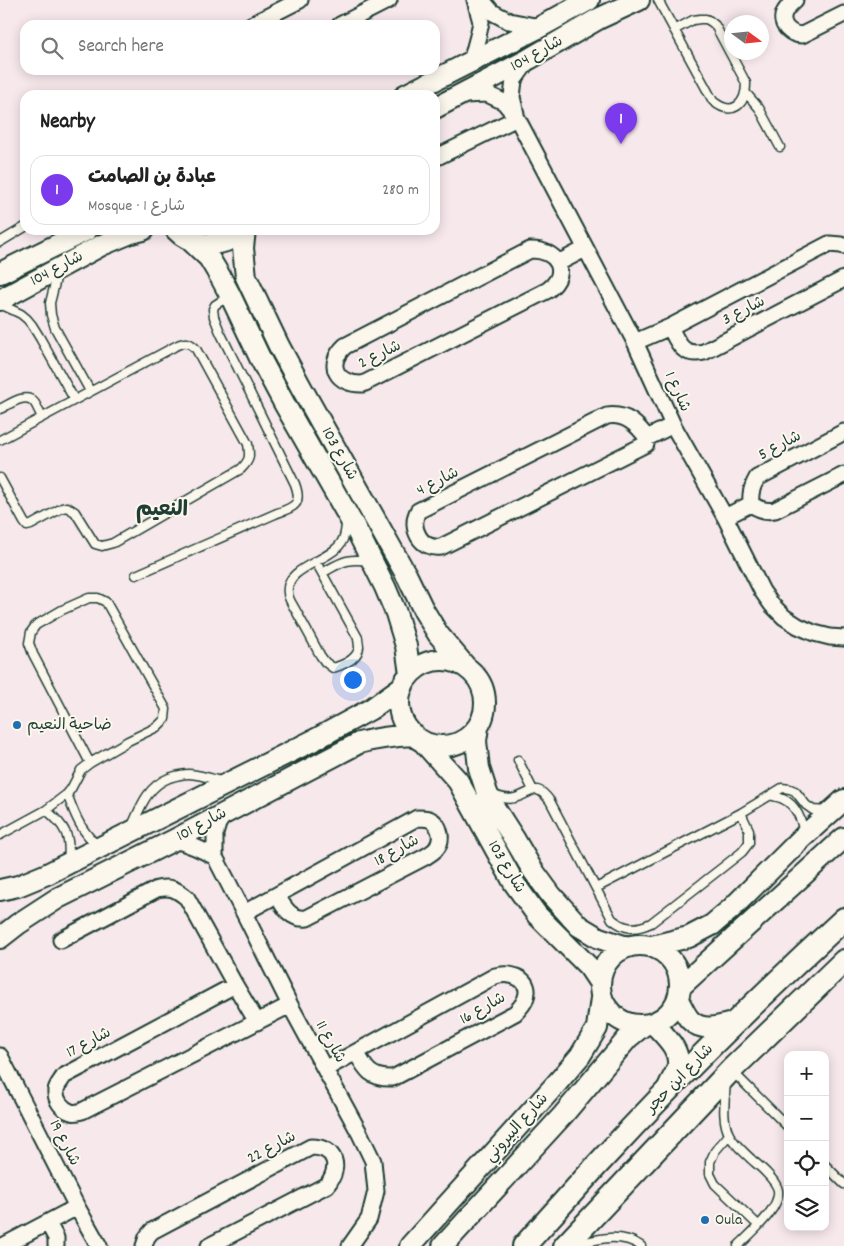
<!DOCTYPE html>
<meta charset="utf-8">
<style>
:root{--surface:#fff;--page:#f6f6f6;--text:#222;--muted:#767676;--line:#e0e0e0;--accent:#7c3aed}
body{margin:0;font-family:Dekko,"Playpen Sans Arabic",sans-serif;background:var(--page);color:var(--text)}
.controls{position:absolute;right:15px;bottom:15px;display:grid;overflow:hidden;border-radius:10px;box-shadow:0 2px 12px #0003}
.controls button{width:45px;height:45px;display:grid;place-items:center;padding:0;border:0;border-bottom:1px solid var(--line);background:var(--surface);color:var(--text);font:25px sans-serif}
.compass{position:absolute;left:724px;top:15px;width:45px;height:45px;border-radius:50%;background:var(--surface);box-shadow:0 2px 12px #0003;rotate:105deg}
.you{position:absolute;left:352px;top:679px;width:18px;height:18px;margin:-12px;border:4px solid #fff;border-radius:50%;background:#1a73e8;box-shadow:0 0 0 8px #1a73e833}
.badge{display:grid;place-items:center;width:32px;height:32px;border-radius:50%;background:var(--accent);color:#fff;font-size:16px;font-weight:700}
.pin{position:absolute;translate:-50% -41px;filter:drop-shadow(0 1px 2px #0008)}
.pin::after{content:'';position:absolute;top:26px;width:18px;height:15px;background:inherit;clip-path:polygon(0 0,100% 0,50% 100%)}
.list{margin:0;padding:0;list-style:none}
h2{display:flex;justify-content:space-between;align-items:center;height:65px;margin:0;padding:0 20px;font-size:21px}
h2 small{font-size:16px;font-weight:400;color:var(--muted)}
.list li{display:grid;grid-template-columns:32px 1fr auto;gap:15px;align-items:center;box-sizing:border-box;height:70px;margin:0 10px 10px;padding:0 10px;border:1px solid var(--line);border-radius:15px}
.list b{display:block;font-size:19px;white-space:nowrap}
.list p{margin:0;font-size:16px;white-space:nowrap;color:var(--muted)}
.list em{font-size:16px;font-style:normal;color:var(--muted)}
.icon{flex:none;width:28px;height:28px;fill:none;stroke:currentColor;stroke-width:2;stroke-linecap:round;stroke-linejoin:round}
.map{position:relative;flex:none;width:844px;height:1246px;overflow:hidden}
.search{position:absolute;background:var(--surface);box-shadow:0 2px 12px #0003;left:20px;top:20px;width:420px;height:55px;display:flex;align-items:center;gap:12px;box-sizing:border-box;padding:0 18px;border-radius:15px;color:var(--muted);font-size:19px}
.panel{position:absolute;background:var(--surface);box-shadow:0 2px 12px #0003;left:20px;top:90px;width:420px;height:145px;border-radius:15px}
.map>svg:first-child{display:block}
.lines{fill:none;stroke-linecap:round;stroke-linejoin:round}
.service-casing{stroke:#1f3d34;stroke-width:11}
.minor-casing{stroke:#1f3d34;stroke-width:19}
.tertiary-casing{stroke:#1f3d34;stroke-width:24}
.secondary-casing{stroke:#1f3d34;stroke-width:26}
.service{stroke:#fbf7ec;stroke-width:8}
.minor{stroke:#fbf7ec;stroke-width:15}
.tertiary{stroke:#fbf7ec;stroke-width:20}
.secondary{stroke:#fbf7ec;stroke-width:22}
.poi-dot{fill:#1f6fb2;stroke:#fbf7ec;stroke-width:2}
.labels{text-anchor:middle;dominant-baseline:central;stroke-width:4;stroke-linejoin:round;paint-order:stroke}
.street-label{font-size:16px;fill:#1f3d34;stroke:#fbf7ec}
.poi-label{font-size:16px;fill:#1f3d34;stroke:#fbf7ec;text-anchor:start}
.district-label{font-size:21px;font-weight:bold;fill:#1f3d34;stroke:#fbf7ec}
</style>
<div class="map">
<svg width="844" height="1246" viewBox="0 0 844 1246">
<rect width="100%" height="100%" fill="#f7e8ec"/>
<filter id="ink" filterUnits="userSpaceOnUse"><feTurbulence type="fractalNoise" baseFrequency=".02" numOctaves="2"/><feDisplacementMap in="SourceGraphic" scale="10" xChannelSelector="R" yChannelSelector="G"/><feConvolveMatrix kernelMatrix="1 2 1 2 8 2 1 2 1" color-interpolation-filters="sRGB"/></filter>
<g filter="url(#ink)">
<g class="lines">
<g class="service-casing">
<path id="service" d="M658,0L713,101C732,117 746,105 746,83L715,25L710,21L706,19H700L693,20L674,30
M746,93L759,108L780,147
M0,242L25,227
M57,271L55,283L50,303L51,315L55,328L90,391
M0,304L21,314L27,319L32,325L40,338L74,399
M0,409C9,405 25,392 34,402C37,406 39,412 42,417
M0,440L172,348C182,342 188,340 196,349L248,444C250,457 250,460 241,469L113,543L102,546L95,544L75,512L67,507L62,508L31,525L27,526L24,522L0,478
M316,562L358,638C358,641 359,644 359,647C358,659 343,665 333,668L325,662L320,655C312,640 304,625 296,611C293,605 288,599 288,593C284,567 329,562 341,543C345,537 346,528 346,521
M322,573C342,562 346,558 369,561
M136,575L275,514C293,507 303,506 295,484L220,332L214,317L213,309L215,305L229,296
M518,760L533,790
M67,794C75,815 80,830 98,846
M491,794C499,797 507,800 515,798C533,793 535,781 550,801L612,919C625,930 636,930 651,923L723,867L742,852L749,843V830L741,813
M771,795C775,797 779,797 783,799C796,805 803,821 803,834
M46,810C66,826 71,837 68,862
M132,826C141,806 147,787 169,778C175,776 182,774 189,774C199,774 213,779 223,782
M0,835L46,810L67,794L71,789L81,770L90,763L128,741L157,727L165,719L166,709L106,602L98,598H89L62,610L36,625L31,632L29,643L33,654L90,763
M596,888L741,813L782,788L790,789L795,791L806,805L813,810L827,811
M733,1072L788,1127
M726,1082C725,1099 721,1121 730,1136C735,1145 744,1152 751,1159C760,1167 772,1176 777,1187C785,1205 750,1234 738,1246
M729,1135L715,1151L710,1162V1174L715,1184L758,1225
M825,1165L844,1184
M574,1245C597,1239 620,1232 641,1246"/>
</g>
<g class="minor-casing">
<path id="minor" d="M482,0L492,12L509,21L540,27
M795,0C791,4 786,8 784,13C779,25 791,35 802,35L844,14
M251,25L300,0
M340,25L389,0
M471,62L478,36L481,22L475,0
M464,95L487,94L504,102L517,118L635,342L673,425L725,517L762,591L772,605L784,617L798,626L814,633L830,637L844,638
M516,114L512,97L514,80L527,62
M435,158L517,118
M530,250C557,249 571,272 548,290L363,384C337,385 325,365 345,346Z
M558,263L585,249
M670,327C678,343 682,357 704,352L844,279
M635,342L670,327L829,244L841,245L844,246
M647,438C637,424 625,413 607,416L418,511C409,528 421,550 441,547L646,444L647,438L673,425
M751,504C750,493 752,487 757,478L844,432
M751,504C758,509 766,512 775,510L844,475
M725,517L751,504
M225,813L218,824L215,834V857L244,913L290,1005L360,1134L373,1161L376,1191L369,1219L350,1246
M174,840C190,844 201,849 215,857
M244,913L417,818C421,818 425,818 429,819C441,824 444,841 435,850C432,853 428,855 425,857L307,918C291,920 284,908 277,895
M61,940L157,889C171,886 176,889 187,898L235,985L257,1022
M235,985L64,1076C61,1081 57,1085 56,1090C55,1100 62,1109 71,1112C74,1113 79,1112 82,1111L290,1005
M0,1056L77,1207L99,1246
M325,1069L495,976C512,971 534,980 525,1000C523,1005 519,1009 515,1013L393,1078C371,1079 366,1070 356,1052
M48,1223L56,1238V1246
M3,1246L77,1207
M144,1246L147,1237L152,1231L311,1147C336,1147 341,1167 327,1185L209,1246"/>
</g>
<g class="tertiary-casing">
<path id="tertiary" d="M405,95L540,27L589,0
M435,108L529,59L598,19L639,0
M176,230C189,244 212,247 229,240C234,238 238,233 242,230
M245,230L243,248L246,277L279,346L301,387L407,576L424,611L438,634L465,666
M191,241L209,258L221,278L230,295L260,358L285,405L358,533L385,587L396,613L406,646L410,674
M0,273L87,230
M0,300L102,245L131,233L143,230
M399 703a43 43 0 1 1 86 0a43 43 0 1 1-86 0Z
M478,727L476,741L479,768L487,793L492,804L515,840L532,869L551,895L579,926L599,938L627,947
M424,743L458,781L514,883L537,915L589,967L599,982
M0,890L18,886L47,874L316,739L371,709L403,686
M0,938L18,924L58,898L174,840L359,743C377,738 395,736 414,735
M600 985a40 40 0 1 1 80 0a40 40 0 1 1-80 0Z
M652,946L689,937L712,925L731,909L803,837L844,800
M680,987L844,838
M678,1000C682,1006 685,1015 690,1020C703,1033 721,1026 736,1022
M653,1023C665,1036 683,1051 677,1070C674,1076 670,1082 668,1088
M410,1246L557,1083L580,1056L597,1028L601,998
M443,1246L563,1115L628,1038L644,1025"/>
</g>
<g class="secondary-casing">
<path id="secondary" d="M524,1246C548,1219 573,1192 597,1165C676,1079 759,997 844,919
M565,1246L731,1070L844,961"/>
</g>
<use href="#service" class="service"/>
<use href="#minor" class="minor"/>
<use href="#tertiary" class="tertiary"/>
<use href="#secondary" class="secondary"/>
</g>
</g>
<g class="poi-dot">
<circle cx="17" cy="725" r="5"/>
<circle cx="705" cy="1220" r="5"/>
</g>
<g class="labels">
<g class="street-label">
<text transform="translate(537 54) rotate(-29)">شارع 104</text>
<text transform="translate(57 269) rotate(-28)">شارع 104</text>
<text transform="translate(744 311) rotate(-27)">شارع 3</text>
<text transform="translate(380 355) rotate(-26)">شارع 2</text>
<text transform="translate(677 392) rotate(66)">شارع 1</text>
<text transform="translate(780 446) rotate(-28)">شارع 5</text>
<text transform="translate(339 454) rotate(61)">شارع 103</text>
<text transform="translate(438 482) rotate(-27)">شارع 4</text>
<text transform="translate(202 825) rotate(-28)">شارع 101</text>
<text transform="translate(397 851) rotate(-29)">شارع 18</text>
<text transform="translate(506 867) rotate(59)">شارع 103</text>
<text transform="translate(483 1009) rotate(-29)">شارع 16</text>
<text transform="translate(330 1042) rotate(61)">شارع 11</text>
<text transform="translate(89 1043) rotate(-28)">شارع 17</text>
<text transform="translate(680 1079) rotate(-46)">شارع ابن حجر</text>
<text transform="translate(517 1128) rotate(-48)">شارع البيروني</text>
<text transform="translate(64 1143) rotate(63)">شارع 19</text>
<text transform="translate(272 1148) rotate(-28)">شارع 22</text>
</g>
<g class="poi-label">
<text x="27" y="725">ضاحية النعيم</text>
<text x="715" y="1220">Oula</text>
</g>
<g class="district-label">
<text x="162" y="511">النعيم</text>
</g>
</g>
</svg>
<div class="controls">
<button>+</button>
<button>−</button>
<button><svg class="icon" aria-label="locate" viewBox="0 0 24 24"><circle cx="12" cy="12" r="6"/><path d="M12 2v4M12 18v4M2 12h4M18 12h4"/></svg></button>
<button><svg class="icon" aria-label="layers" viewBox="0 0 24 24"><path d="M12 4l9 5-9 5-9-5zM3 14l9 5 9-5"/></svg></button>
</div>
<svg class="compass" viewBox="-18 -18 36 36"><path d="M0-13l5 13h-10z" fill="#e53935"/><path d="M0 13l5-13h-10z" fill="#767676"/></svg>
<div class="you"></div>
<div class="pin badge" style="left:621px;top:144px">1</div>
<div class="search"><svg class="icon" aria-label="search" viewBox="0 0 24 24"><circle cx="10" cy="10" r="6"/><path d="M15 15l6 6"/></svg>Search here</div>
<section class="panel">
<h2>Nearby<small></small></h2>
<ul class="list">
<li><span class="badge">1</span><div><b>عبادة بن الصامت</b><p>Mosque · شارع 1</p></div><em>280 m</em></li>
</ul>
</section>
</div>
